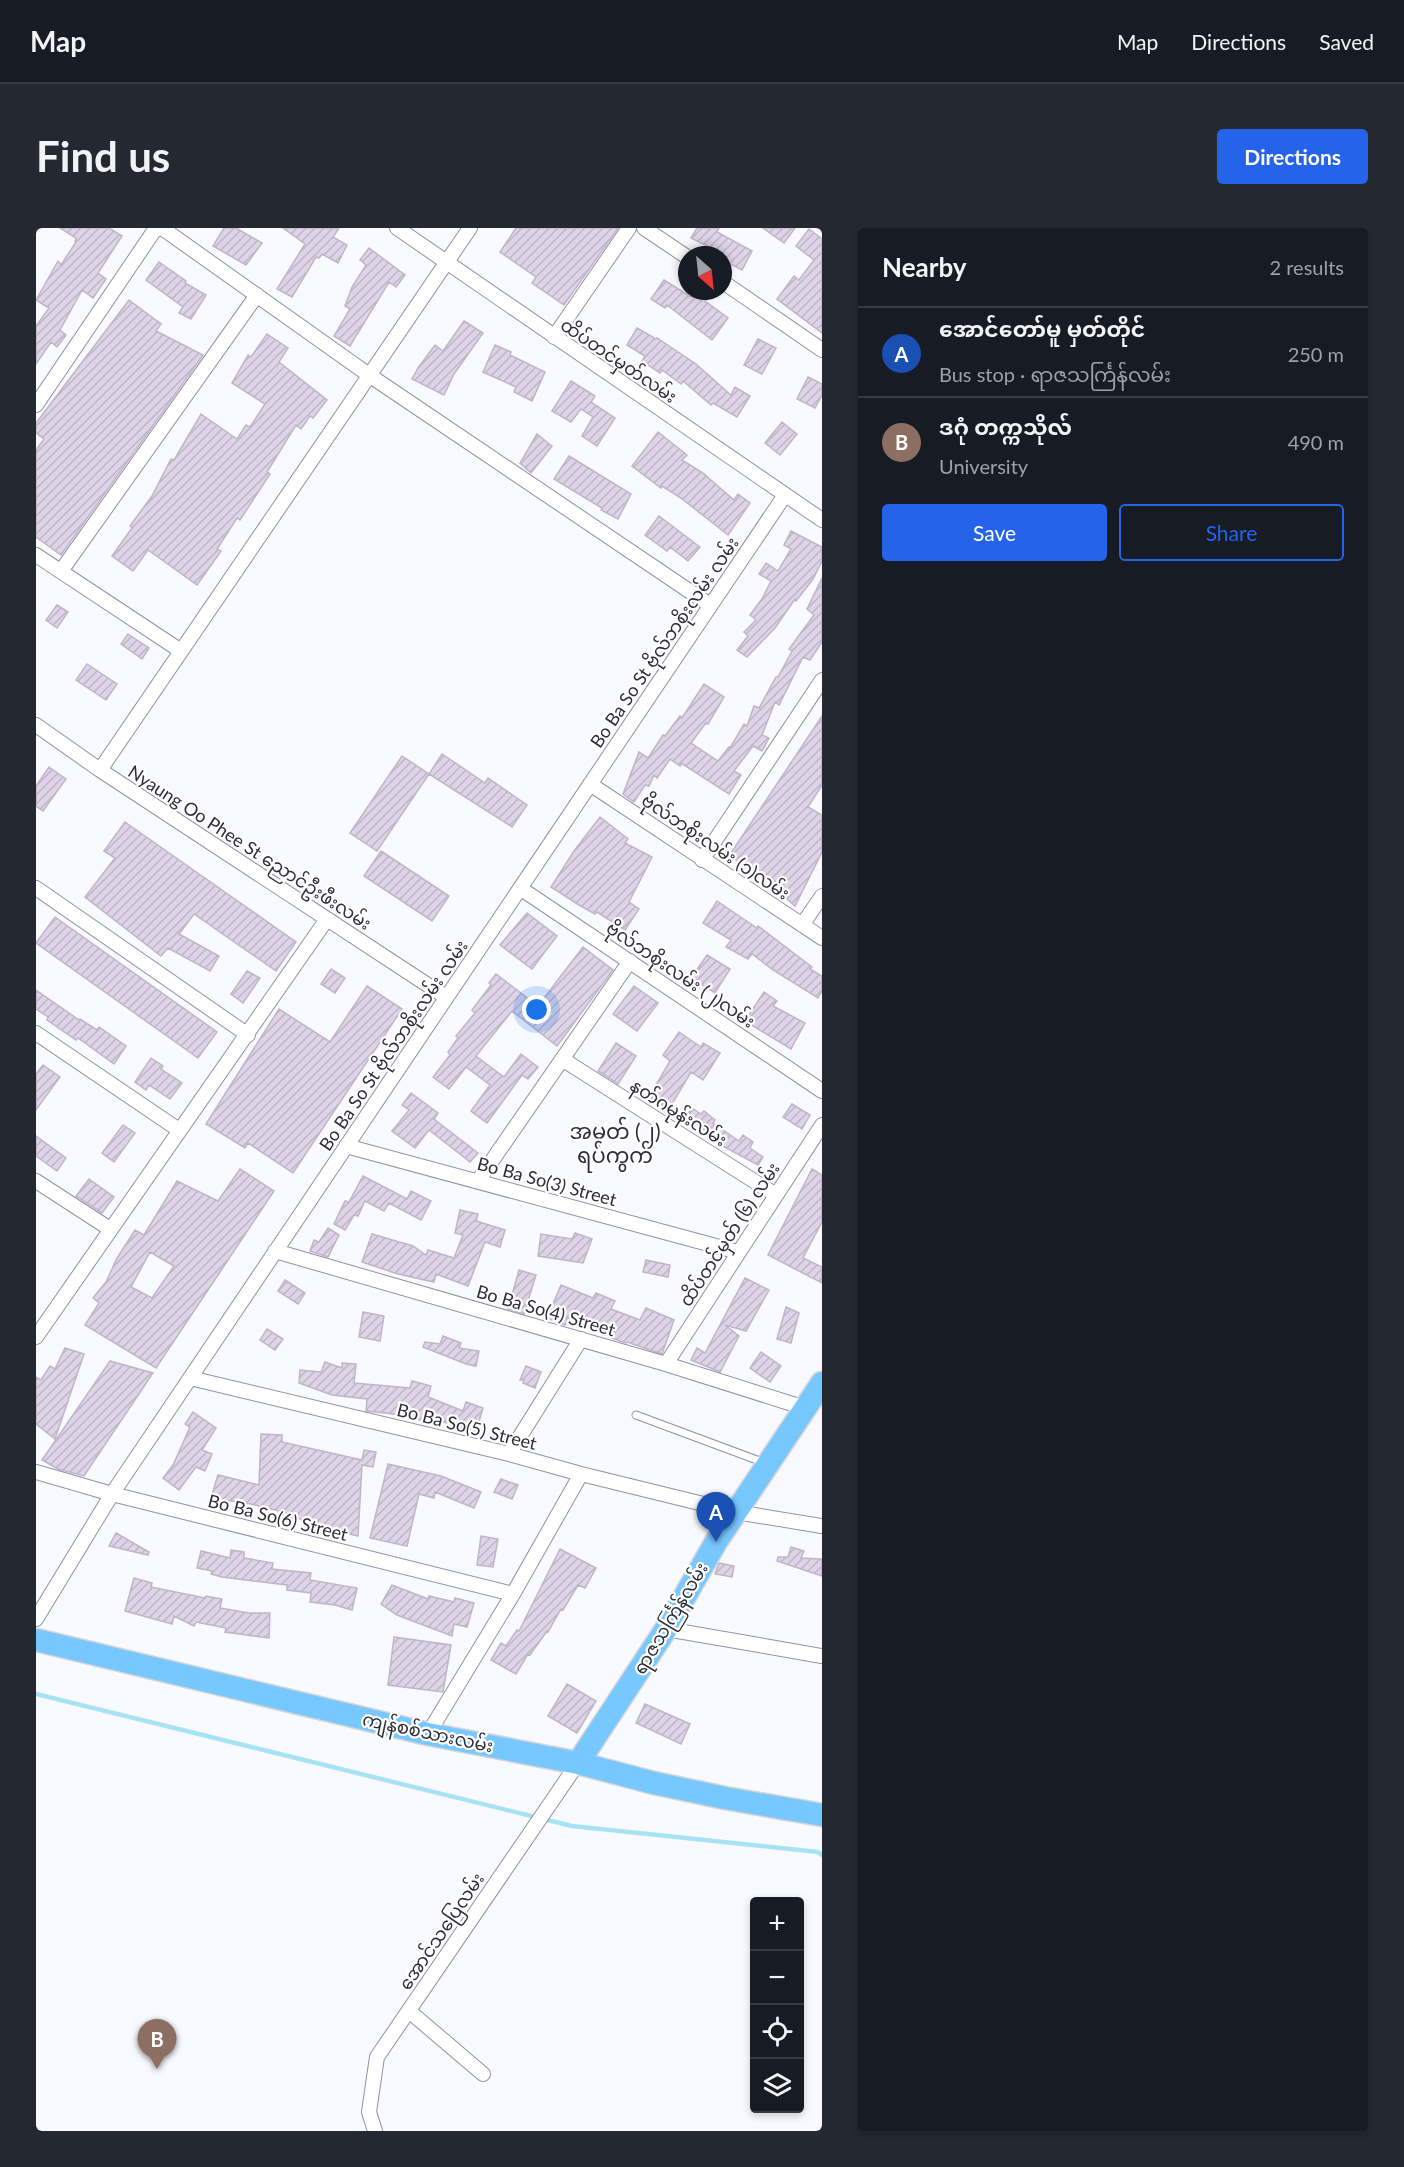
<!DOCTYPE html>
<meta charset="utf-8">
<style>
:root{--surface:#171b24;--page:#242831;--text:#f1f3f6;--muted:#9ea1a6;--line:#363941;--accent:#2563eb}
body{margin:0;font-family:Lato,"Noto Sans Myanmar",sans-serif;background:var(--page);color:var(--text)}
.controls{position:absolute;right:18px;bottom:18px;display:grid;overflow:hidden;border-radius:6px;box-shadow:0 3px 9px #0003}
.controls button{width:54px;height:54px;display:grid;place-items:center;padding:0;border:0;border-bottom:2px solid var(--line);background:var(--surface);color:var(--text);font:30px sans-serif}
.compass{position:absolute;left:642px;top:18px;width:54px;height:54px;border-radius:50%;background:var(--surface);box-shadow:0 3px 9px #0003;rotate:153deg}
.you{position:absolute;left:501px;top:782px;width:21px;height:21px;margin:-15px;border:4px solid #fff;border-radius:50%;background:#1a73e8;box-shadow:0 0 0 9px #1a73e833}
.badge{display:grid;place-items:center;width:39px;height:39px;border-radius:50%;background:var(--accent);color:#fff;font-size:20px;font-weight:700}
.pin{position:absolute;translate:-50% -50px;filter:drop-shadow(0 2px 3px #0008)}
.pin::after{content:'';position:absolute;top:32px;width:21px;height:18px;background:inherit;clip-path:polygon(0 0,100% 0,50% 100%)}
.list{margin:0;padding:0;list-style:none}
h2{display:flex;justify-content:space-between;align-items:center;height:78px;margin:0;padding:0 24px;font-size:26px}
h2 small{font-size:20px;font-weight:400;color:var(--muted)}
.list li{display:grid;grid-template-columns:39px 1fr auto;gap:18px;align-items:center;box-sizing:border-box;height:90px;padding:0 24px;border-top:2px solid var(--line)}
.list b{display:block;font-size:22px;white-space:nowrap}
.list p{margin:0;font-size:20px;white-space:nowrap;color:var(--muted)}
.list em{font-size:20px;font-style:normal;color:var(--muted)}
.actions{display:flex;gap:12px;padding:18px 24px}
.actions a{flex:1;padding:14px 0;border:2px solid var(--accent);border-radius:6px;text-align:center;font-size:21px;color:var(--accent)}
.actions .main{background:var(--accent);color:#fff}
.icon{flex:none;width:33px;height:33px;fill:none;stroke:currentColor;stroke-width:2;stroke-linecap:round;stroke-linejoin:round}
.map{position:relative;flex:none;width:786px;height:1903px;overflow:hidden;border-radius:6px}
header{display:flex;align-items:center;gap:36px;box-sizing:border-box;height:84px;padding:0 30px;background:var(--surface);border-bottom:2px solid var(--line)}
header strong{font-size:28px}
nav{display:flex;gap:33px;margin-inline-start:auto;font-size:21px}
.intro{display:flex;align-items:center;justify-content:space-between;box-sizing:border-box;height:144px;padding:0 36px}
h1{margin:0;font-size:42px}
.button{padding:15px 27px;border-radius:6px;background:var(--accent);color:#fff;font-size:21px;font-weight:700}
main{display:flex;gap:36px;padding:0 36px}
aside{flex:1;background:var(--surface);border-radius:6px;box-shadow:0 3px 9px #0003}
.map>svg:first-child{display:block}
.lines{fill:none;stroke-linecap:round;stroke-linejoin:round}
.stream{stroke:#a7e3f2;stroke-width:4.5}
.building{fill:url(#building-hatch);stroke:#bfb5c8;stroke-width:1.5;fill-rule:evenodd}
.service-casing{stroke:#8f92a6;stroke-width:9}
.minor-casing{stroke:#8f92a6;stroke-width:16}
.primary-casing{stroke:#d5d5d7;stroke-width:25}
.service{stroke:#fff;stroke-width:7}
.minor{stroke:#fff;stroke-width:14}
.primary{stroke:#77c8fe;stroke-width:22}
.labels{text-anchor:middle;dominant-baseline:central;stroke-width:4.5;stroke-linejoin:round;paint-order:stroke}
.street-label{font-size:18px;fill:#2d2e36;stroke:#fff}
.quarter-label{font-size:21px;fill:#2d2e36;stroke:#fff}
</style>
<header>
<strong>Map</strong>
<nav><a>Map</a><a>Directions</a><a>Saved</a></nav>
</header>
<div class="intro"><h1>Find us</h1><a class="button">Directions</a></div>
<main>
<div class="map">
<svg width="786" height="1903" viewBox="0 0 786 1903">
<defs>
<pattern id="building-hatch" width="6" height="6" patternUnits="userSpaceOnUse" patternTransform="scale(1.5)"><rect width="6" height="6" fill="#ded3e7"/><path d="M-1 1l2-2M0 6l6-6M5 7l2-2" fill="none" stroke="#bfb5c7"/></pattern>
</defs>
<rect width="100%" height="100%" fill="#f9faff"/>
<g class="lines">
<path class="stream" d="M0,1466L536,1598L782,1624L786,1627"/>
</g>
<path class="building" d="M24,0H73L86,8L62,45L70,51L57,70L46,62L24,102L30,107L21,119L15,114L0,136V98L13,80L0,72L22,33L25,37L40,14L39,13L40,10Z
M188,0H200L226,15L210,37L177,18Z
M247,0H303L297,9L311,17L302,35L286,26L283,30L280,29L256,69L241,61L269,16Z
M480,0H582L528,77L496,55L500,49L464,24Z
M661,0H683L681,4L716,23L706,42L687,32V26L655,10Z
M727,0H759L748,15Z
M773,1L786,11V105L741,71L758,48L763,52L778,32L760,18Z
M333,20L369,47L360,59L353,54L314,118L298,108L314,81L309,78L316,59L330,37L324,32Z
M123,34L150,53L149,55L170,67L155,91L143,85L147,79L110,52Z
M628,52L655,69L660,63H662L671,70L669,73L692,90L676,112L631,77L629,80L615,71Z
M93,72L125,96L120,103L167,127L25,327L0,309V222L8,211L0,205V195Z
M428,93L447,105L418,146L408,167L376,151L382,140L399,117L407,123Z
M601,100L620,111L621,110L660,136L695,167L699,159L714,168L701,189L677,175L675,177L647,153L645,156L626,142L624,145L606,133L609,128L591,117Z
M231,106L252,120L243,134L291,172L277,190L274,188L265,201L260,197L231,244L234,246L204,292L201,290L181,321L185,323L161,357L112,322L97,343L76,328L96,300L94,298L116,268L135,231L138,232L165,186L201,211L210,197L214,199L229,176L196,155L212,127L215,129Z
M722,111L740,120L726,146L708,137Z
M459,117L475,124L474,127L509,144L496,173L478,164L480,159L447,144Z
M772,149L786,156V167L779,180L761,171Z
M535,153L559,168L555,174L579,190L561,218L546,208L557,189L545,181L535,194L516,183Z
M746,194L761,206L744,227L729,215Z
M622,204L651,227L646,232L667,245L698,272L702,266L714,275L692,307L645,270L626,258L625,260L596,238Z
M501,206L516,218L495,245L484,235Z
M533,228L595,266L582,291L565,282L566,280L518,251Z
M623,288L664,319L652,333L634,319L631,323L609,307Z
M755,303L786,319V333L777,351L760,373L759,371L739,400L711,429L701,422L712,408L708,404L720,392L714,387L726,371L735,353L723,346L730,335L742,343L755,321L748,317Z
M786,350V414L774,432L767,429L743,477L739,474L726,507L733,510L726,523L717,518L698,543L705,547L693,566L645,535L644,538L634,531L621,550L618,547L613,558L609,557L598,574L587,566L603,524L612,530L627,507L629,508L644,488L646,490L668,456L688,469L672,496L670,495L655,515L682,533L693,519L694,520L708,496L711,498L718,478L723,480L740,449H742L756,423L753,421L778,387L771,381Z
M21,377L32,384L21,400L10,392Z
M92,406L113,420L106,431L85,416Z
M51,436L81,456L70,472L40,452Z
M786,488V557L772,579L786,587V624L759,678L739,660L742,655L693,628Z
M406,526L449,555L452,550L491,577L476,599L393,546Z
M366,528L393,546L341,623L314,605Z
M13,539L30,551L7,583L0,578V558Z
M564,589L592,611L589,615L616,629L593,674L603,681L589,702L561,684L559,686L543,677L515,659L538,623Z
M89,594L260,714L240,743L158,686L143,706L183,728L174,743L132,720L125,728L49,669L79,630L68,623Z
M345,623L413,668L396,693L328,648Z
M681,673L721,700L722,698L776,739L774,741L786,748V763L782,770L737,742L716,726L712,731L690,719L695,712L667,695Z
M491,685L521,708L496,741L464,717Z
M19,689L181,804L162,830L0,715Z
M547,719L577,742L521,818L476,783L440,828L468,849L485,826L502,839L492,851L486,847L451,895L435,883L454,857L430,839L413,861L397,849L414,827L412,824L422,810L420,808L439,785L436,782L455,757L453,755L460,746L502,778Z
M671,727L694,741L679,765L655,750Z
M295,741L309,750L299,765L285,756Z
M211,743L224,750L207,775L195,766Z
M331,758L366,781L257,945L212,915L209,920L170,896L243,781L294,814Z
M598,758L622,775L601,803L577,786Z
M0,762L43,792L44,791L61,802L63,799L90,818L78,836L42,810L40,812L11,792L12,789L0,781Z
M728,764L741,773L737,778L769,795L755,821L709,793Z
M643,804L665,819L667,815L684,825L667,852L655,844L633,881L613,869L634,833L627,827Z
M580,815L600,828L582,856L562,843Z
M115,830L127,838L125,841L146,855L134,871L113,857L110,862L99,854Z
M7,837L24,849L0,882V846Z
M375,865L402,885L398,891L442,925L434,934L393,902L379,920L356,903L373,882L366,877Z
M756,876L774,887L766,901L747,889Z
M656,880L665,886L668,883L679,892L677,895L703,913L707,907L717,914L714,920L727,929L722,937L679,914L680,912L651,887Z
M87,897L99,905L78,934L66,925Z
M0,908L30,930L21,943L0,928Z
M204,941L238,963L120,1140L49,1097L63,1075L57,1070L70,1054L81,1030L99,1002L108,1007L141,953L182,973ZM114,1024L138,1038L116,1070L95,1059Z
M776,941L786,947V994L767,1030L786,1039V1055L732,1027Z
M327,948L371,971L375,963L395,973L385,992L353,975L348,983L329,973L322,988L318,987L309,1002L298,996L309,973L313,974Z
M53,951L78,969L66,985L40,968Z
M424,982L442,986L440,993L469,1002L464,1019L449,1014L432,1058L400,1046L398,1054L362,1046L326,1034L336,1006L377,1018L390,1027L392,1022L418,1030L427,1007L419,1005Z
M292,1000L303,1007L292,1029L274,1023L278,1012L283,1014Z
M539,1005L556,1011L547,1035L502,1028L505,1006L536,1011Z
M610,1032L634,1037L632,1049L607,1044Z
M483,1042L500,1047L488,1086L472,1081Z
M709,1050L733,1062L710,1103L689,1097L703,1108L684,1144L655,1132L661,1120L669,1125Z
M249,1052L269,1065L262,1076L242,1063Z
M525,1057L557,1070L560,1065L579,1073L575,1081L604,1092L610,1080L638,1092L626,1126L591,1114L590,1115L584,1113L573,1109L574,1107L532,1090L529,1097L511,1090Z
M750,1079L763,1085L755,1115L741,1111Z
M327,1084L348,1088L344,1113L323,1109Z
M231,1101L247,1111L239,1122L224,1112Z
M407,1108L425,1115L423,1120L443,1123L440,1138L430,1136L387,1119L389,1114L404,1116Z
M29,1120L48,1126L19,1211L0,1196V1149L5,1152L14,1138L19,1141Z
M725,1124L745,1138L734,1154L714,1140Z
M74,1133L117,1145L48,1248L22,1241L6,1232Z
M289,1134L306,1140V1135L320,1136L318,1155L374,1160L376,1153L395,1158L392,1169L427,1183L430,1174L447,1180L440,1203L404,1193L402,1197L367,1187L330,1183L331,1171L296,1167L263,1155L264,1142L285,1144Z
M490,1138L505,1144L499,1160L487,1155L488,1152H484Z
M157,1184L180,1200L166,1222L176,1226L169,1243L160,1239L143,1262L127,1250L137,1237L154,1199L149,1196Z
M225,1206L246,1207V1214L326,1232L328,1222L340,1224L337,1239L326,1237L322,1308L296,1302L295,1306L280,1302L282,1293L255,1290V1286L215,1276L189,1272L188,1277L174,1273L182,1247L223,1257Z
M352,1236L405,1248L445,1264L438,1280L399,1264L398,1270L383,1266L371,1318L334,1310Z
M465,1251L482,1257L476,1271L458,1264Z
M80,1305L113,1324L112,1327L73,1318Z
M445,1308L462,1311L457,1339L441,1337Z
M755,1319L768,1323L765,1330L786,1331V1348L741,1333L742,1329H752Z
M524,1321L560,1340L549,1360L542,1357L527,1382L525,1381L512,1404L511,1403L494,1427L492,1426L480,1446L455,1432L465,1415L470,1418L481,1402L483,1403Z
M195,1322L208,1324V1330L237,1335L236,1341L275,1345L274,1352L321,1360L316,1382L299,1377L274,1374L275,1365L251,1362V1357L186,1349L175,1346L176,1343L161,1340L165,1323L194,1330Z
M683,1335L698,1338L696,1349L679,1346Z
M98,1350L116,1355L115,1359L169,1370L170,1368L186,1371L184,1380L213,1385H234L233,1410L189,1404L190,1400L160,1394L158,1398L138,1388L136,1396L89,1383Z
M356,1357L392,1371L393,1368L418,1374L419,1370L438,1375L431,1399L418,1396L416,1408L361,1387L345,1376Z
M358,1409L415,1417L407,1464L352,1457Z
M531,1456L560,1473L541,1505L512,1488Z
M609,1476L654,1496L645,1516L600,1495Z"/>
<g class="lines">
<g class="service-casing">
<path id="service" d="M600,1187L729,1235"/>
</g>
<g class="minor-casing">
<path id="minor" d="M126,0L333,147L674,377
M361,0L786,292
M608,0L651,29
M687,54L786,122
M518,109L593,0
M0,177L120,0
M0,327L145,423
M25,343L221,67
M0,497L64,542L410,769
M64,542L434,0
M554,556L786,710
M666,632L786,452
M0,660L212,807
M484,660L786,863
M766,697L786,668
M0,805L143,902
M526,831L740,967
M310,918L702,1024
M0,953L74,1001
M442,953L594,733
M239,1023L630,1136L769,1180
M0,1109L291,691
M630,1136L786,897
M154,1150L473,1226L545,1246L700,1284L786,1298
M473,1226L545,1111
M0,1244L76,1266L477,1366
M0,1391L76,1266L749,267
M630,1401L786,1428
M392,1506L477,1366L545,1246
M373,1783L447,1846
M339,1903L333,1884L341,1829L542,1535"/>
</g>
<g class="primary-casing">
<path id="primary" d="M0,1412L392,1506L542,1535L618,1555L689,1570L786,1587
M542,1535L630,1401L680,1314L786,1155"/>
</g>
<use href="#service" class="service"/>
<use href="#minor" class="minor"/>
<use href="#primary" class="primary"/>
</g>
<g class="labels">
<g class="street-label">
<text transform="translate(583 132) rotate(34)">ထိပ်တင်မှတ်လမ်း</text>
<text transform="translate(628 414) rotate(-56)">Bo Ba So St ဗိုလ်ဘစိုးလမ်း လမ်း</text>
<text transform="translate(680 618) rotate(34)">ဗိုလ်ဘစိုးလမ်း (၁)လမ်း</text>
<text transform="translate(214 619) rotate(33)">Nyaung Oo Phee St ညောင်ဦးဖီးလမ်း</text>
<text transform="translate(645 746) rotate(34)">ဗိုလ်ဘစိုးလမ်း (၂)လမ်း</text>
<text transform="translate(357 817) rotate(-56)">Bo Ba So St ဗိုလ်ဘစိုးလမ်း လမ်း</text>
<text transform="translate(643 884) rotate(32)">နတ်ဂမုန်းလမ်း</text>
<text transform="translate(511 953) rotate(15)">Bo Ba So(3) Street</text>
<text transform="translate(693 1006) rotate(-57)">ထိပ်တင်မှတ် (၆) လမ်း</text>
<text transform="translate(510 1082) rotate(16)">Bo Ba So(4) Street</text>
<text transform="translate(431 1198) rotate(14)">Bo Ba So(5) Street</text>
<text transform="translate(242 1289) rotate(14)">Bo Ba So(6) Street</text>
<text transform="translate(634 1390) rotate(-59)">ရာဇသင်္ကြန်လမ်း</text>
<text transform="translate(392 1504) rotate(12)">ကျန်စစ်သားလမ်း</text>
<text transform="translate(405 1703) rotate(-56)">အောင်သပြေလမ်း</text>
</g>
<g class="quarter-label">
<text x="579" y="902">အမှတ် (၂)<tspan x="579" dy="24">ရပ်ကွက်</tspan></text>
</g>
</g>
</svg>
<div class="controls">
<button>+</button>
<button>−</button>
<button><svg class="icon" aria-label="locate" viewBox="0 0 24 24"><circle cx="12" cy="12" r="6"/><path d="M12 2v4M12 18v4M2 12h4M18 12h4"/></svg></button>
<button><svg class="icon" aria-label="layers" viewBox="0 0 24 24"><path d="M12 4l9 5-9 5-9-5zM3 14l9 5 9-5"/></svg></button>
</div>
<svg class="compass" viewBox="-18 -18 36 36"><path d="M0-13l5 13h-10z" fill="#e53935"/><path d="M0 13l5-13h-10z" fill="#9ea1a6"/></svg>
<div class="you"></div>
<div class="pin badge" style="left:680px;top:1314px;background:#1a4fb4">A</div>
<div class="pin badge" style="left:121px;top:1841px;background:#8d6e63">B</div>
</div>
<aside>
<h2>Nearby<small>2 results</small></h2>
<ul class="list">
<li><span class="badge" style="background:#1a4fb4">A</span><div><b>အောင်တော်မူ မှတ်တိုင်</b><p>Bus stop · ရာဇသင်္ကြန်လမ်း</p></div><em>250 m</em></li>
<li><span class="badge" style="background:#8d6e63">B</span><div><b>ဒဂုံ တက္ကသိုလ်</b><p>University</p></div><em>490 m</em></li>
</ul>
<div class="actions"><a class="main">Save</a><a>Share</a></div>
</aside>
</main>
